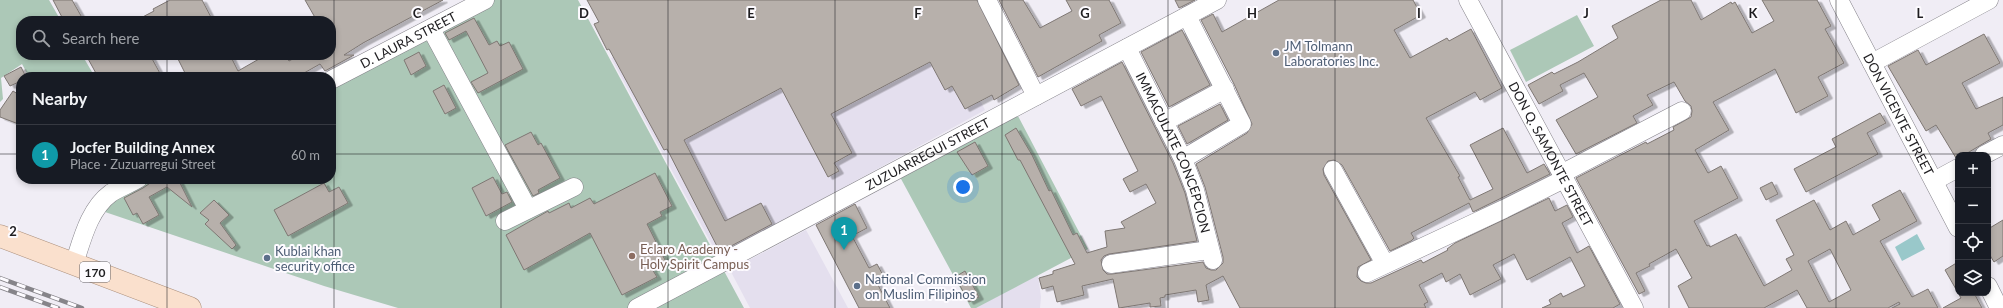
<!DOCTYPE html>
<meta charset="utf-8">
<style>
:root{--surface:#171b24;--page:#20242c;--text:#f1f3f6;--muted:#9ea1a6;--line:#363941;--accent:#95b5b0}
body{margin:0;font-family:Lato,sans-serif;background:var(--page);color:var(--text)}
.controls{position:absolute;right:12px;bottom:12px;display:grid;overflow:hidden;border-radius:8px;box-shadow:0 2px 6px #0003}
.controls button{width:36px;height:36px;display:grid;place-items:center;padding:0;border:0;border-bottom:1px solid var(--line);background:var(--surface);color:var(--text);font:20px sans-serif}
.you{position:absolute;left:963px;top:187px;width:14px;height:14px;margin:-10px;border:3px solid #fff;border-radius:50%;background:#1a73e8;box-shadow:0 0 0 6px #1a73e833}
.badge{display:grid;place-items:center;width:26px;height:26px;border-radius:50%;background:var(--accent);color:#fff;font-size:13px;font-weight:700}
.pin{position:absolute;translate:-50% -33px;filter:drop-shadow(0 1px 2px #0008)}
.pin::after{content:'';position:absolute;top:21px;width:14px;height:12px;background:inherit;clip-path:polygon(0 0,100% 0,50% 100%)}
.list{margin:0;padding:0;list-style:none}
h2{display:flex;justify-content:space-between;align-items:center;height:52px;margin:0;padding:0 16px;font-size:17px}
h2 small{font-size:13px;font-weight:400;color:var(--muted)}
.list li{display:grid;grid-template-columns:26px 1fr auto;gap:12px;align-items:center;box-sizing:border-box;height:60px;padding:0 16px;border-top:1px solid var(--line)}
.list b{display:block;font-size:15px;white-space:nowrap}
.list p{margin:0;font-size:13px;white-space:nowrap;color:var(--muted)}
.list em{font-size:13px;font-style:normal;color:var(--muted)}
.icon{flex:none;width:22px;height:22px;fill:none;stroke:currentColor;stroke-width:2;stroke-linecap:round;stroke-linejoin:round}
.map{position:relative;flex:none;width:2003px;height:308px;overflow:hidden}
.search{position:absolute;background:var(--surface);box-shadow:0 2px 6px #0003;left:16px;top:16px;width:320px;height:44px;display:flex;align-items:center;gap:10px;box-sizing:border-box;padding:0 14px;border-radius:16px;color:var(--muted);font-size:15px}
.panel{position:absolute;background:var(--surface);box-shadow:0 2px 6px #0003;left:16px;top:72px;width:320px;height:112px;border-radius:16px}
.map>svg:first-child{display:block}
.built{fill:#e4dfee}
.green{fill:#acc8b7}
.water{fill:#99c8ca}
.building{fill:#b7b0ab;stroke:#7e7773;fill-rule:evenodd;filter:url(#shadow)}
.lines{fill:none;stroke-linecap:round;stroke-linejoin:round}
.street-casing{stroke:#85838a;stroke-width:19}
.primary-casing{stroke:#ab8f7b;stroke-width:23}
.street{stroke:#fff;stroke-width:18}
.primary{stroke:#fae0cd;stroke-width:22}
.rail-casing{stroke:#868489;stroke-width:4.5}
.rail{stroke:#fdfbff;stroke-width:3;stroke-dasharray:9;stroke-linecap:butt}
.grid{fill:none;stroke:#1f1e21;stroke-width:1;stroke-opacity:0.55}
.service-dot{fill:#5c6f8a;stroke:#fdfbff;stroke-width:1.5}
.education-dot{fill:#8d6e63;stroke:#fdfbff;stroke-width:1.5}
.labels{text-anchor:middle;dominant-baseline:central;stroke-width:4;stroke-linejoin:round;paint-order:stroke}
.shield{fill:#fdfbff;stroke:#626064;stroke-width:1}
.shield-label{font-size:12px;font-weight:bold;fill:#1f1e21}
.street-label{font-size:13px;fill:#1f1e21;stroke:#fdfbff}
.service-label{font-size:13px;fill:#4e5e75;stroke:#fdfbff;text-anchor:start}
.education-label{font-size:13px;fill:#785e54;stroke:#fdfbff;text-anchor:start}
.grid-label{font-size:13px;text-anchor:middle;font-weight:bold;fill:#1f1e21;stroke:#fdfbff;stroke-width:4;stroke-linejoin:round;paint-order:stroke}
</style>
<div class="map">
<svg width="2003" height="308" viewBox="0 0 2003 308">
<defs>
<filter id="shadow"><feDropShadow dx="4.5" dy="2.5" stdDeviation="0" flood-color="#0004"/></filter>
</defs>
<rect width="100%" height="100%" fill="#f0edf5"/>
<path class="built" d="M721,0H930L985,110L718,256L611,58Z
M806,230L848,308H750L730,270Z
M1038,275L1041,297L1040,308H975Z"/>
<path class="green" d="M0,0H49L61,21H21V55H82L95,77H44L41,75L29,77L22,64L1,78L3,99L0,102Z
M494,0H578L744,308H398L324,286L105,212L112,197L148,179H331V84Z
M1577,15L1594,46L1526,82L1510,50Z
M1018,116L1088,249L976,308H971L900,177Z"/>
<path class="water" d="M1917,234L1925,249L1902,261L1895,247Z"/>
<path class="building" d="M53,0H72L84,21H64Z
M170,0H202L213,21H135L154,11L153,9Z
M305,0H443L363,43L344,55H354L325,71L320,64L297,77H187L176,55H230L238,71L266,55H285L289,61L300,55H331V21H317Z
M587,0H977L1019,85L994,100L992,95L965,109L952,86L945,90L930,62L831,114L852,153L834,163L839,171L828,177L781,88L684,140L725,221L761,203L772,224L720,252L667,149L664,150L609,49L607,50L594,24L599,22Z
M999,0H1023L1040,28L1072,11L1066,0H1109L1121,23L1099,35L1102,41L1038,77Z
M1175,0H1195L1179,8Z
M1279,0H1413L1421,15L1394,30L1410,58L1447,38L1449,41L1471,29L1502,88L1480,100L1475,92L1426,118L1460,176L1458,177L1470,200L1493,189L1470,145L1503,128L1527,173L1544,164L1550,174L1473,212L1469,203L1411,233L1414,238L1411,241L1390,251L1342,165L1334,160L1328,161L1323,169L1324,175L1371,260L1358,267L1357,277L1361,281L1366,283H1371L1421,260L1423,263L1448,250L1447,249L1455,243L1549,198L1555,211L1567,205L1573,217L1562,223L1577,253L1589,246L1620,304L1613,308H1542L1551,304L1549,300L1561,293L1563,297L1585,286L1570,257L1527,280L1514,254L1493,265L1501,279L1470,295L1460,274L1446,282L1442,273L1419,285L1428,302L1424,304L1426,308H1240L1223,276L1206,285L1209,300L1198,302L1196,290L1165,295V297L1160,298L1161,306L1150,307V303L1119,308L1113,279L1082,286L1084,295L1057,302L1053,286L1042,289L1039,278L1053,274V271L1075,264L1020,160H1018L1005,135L1016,128L1032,155L1049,191L1051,190L1073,235L1077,233L1087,253L1107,247L1105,231L1125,228L1121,222L1156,203L1146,184L1130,192L1123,179L1138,171L1101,96L1081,106L1072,89L1122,62L1173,163L1185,193L1197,241L1109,254L1104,256L1101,260L1103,270L1107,274H1112L1203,262L1206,268L1211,270H1216L1223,263V257L1205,187L1196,164L1247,133L1252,124L1234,84L1201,20L1213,14L1222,32Z
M1661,0H1691L1701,20L1731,2L1732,4L1735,2L1752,33L1774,21L1762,0H1817L1831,26L1825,29L1844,63L1818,77L1828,96L1796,113L1775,69L1713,102L1729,130L1695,150L1708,173L1721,166L1738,198L1694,221L1707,246L1709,245L1710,247L1736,234L1764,286L1792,270L1786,259L1794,255L1776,220L1814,200L1830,230L1846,221L1853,235L1880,220L1872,205L1900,190L1917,221L1880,241L1912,297L1928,289L1938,308H1892L1900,304L1899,302L1888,308H1807L1797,290L1764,308H1689L1678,286L1692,278L1676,249L1649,264L1650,266L1636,273L1645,291L1639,294L1576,178L1646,142L1647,144L1674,130L1673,127L1691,117L1692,111L1691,106L1685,101L1674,82L1647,95L1653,105L1633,116L1637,123L1576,154L1556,120L1598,97L1584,73L1560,85L1563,91L1539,104L1528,85L1552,72L1554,74L1578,62L1618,38L1612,26ZM1830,249L1851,290L1829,302L1808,261Z
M474,18L489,45L497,41L500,46L509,42L523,69L478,93L471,82L488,73L466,31L449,40L445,33Z
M1182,30L1210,85L1169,107L1141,52Z
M1984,34L2000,63L1962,83L1976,109L2003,97V125L1988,133L1991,139L1964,155H1958L1956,158L1936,125L1926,131L1888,66L1918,50L1926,65Z
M419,52L426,66L411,75L404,60Z
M86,55H150L162,77H98Z
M21,67L26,77H21V81L10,86L4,76Z
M444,85L456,108L445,114L433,91Z
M13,91L21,96V120L16,123L0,117V110Z
M1220,104L1228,120L1187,144L1178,126Z
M1880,113L1886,123L1867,133L1878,154L1806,192L1794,169L1836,147L1832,139Z
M531,132L538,145L541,143L560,178L538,190L539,193L533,196L505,145Z
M975,142L988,166L972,175L957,152Z
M655,173L672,206L660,212L662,216L647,224L666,262L652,269L657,277L622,295L590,233L524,270L506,235L548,211L549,213L569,203L571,208L590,198L594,204Z
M493,177L502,194L507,192L512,202L486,216L472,188Z
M156,179H183L179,181L192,207L167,187L149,197L159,215L143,224L137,213L133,215L124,198L143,188Z
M1772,182L1778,194L1766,200L1760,188Z
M324,183L329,192L339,187L348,203L288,236L274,210Z
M214,200L229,215L220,223L236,245L232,249L205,224L209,220L200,213Z
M855,204L867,228L852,236L869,268L877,264L885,279L877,283L890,308H859L816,225Z
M2003,220V256L1994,262L1988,252V229Z
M1958,262V293H1974L1982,308H1943L1961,298L1945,270Z
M965,271L979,297L969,302L955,277Z"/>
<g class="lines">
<g class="street-casing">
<g id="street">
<path d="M987,0L1036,96"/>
<path id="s1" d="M1468,0L1634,308"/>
<path id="s2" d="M1839,0L1958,228"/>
<path d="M431,29L528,209"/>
<path id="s3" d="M1127,48L1183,159L1195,190L1213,260"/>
<path d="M1872,63L1989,0"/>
<path id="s4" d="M331,80L485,0"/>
<path d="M1164,122L1225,89"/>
<path d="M1984,155L2003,145"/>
<path d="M1183,159L1242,124L1187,16"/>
<path d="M1333,170L1385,264"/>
<path d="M1561,174L1682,111"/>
<path d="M1934,181L1958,168"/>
<path d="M505,221L574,187"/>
<path d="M74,264C82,240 89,209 111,193C119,188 129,184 138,179"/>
<path d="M1111,264L1209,250"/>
<path d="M1367,273L1504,209L1564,179"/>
<path d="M1988,286L1999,308"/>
<path id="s5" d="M637,308L1217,0"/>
</g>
</g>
<g class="primary-casing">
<path id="primary" d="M0,236L190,308"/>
</g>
<use href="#street" class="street"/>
<use href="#primary" class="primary"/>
<g class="rail-casing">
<path id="rail" d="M0,278L82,308
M0,287L58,308"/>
</g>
<use href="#rail" class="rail"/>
</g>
<path class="grid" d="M167,0V21M334,0V308M501,0V308M668,0V308M835,0V308M1002,0V308M1168,0V308M1335,0V308M1502,0V308M1669,0V308M1836,0V308M167,55V77M0,154H21M331,154H2003M167,179V308"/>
<g class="service-dot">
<circle cx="1276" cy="53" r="4"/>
<circle cx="267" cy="258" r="4"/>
<circle cx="857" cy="286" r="4"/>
</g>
<circle class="education-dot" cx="632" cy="256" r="4"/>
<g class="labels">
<rect class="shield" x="80" y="262" width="30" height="20" rx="3"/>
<g class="shield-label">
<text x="95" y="272">170</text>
</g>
<g class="street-label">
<text stroke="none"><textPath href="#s4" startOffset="87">D. LAURA STREET</textPath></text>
<text stroke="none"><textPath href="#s2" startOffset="129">DON VICENTE STREET</textPath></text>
<text stroke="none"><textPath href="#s3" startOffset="115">IMMACULATE CONCEPCION</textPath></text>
<text stroke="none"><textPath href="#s5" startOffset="329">ZUZUARREGUI STREET</textPath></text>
<text stroke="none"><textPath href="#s1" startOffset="175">DON Q. SAMONTE STREET</textPath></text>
</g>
<g class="service-label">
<text x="1284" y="46">JM Tolmann<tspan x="1284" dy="15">Laboratories Inc.</tspan></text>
<text x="275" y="251">Kublai khan<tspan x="275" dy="15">security office</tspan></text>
<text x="865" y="279">National Commission<tspan x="865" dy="15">on Muslim Filipinos</tspan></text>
</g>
<g class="education-label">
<text x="640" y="249">Eclaro Academy -<tspan x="640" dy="15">Holy Spirit Campus</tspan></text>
</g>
</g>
<g class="grid-label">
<text x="417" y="18">C</text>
<text x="584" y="18">D</text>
<text x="751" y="18">E</text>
<text x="918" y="18">F</text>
<text x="1085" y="18">G</text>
<text x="1252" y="18">H</text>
<text x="1419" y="18">I</text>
<text x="1586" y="18">J</text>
<text x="1753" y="18">K</text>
<text x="1920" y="18">L</text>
<text x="13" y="236">2</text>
</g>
</svg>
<div class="controls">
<button>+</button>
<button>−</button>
<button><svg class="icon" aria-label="locate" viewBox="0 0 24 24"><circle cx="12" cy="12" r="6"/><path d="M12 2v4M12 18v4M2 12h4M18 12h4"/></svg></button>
<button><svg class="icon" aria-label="layers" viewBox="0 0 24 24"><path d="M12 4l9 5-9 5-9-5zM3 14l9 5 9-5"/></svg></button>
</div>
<div class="you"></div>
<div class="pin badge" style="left:844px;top:250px;background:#0f9aa8">1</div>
<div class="search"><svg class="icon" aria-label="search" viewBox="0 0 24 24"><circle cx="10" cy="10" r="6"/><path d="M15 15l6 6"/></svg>Search here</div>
<section class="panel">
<h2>Nearby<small></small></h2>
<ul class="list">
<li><span class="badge" style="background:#0f9aa8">1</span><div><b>Jocfer Building Annex</b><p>Place · Zuzuarregui Street</p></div><em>60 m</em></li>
</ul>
</section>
</div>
